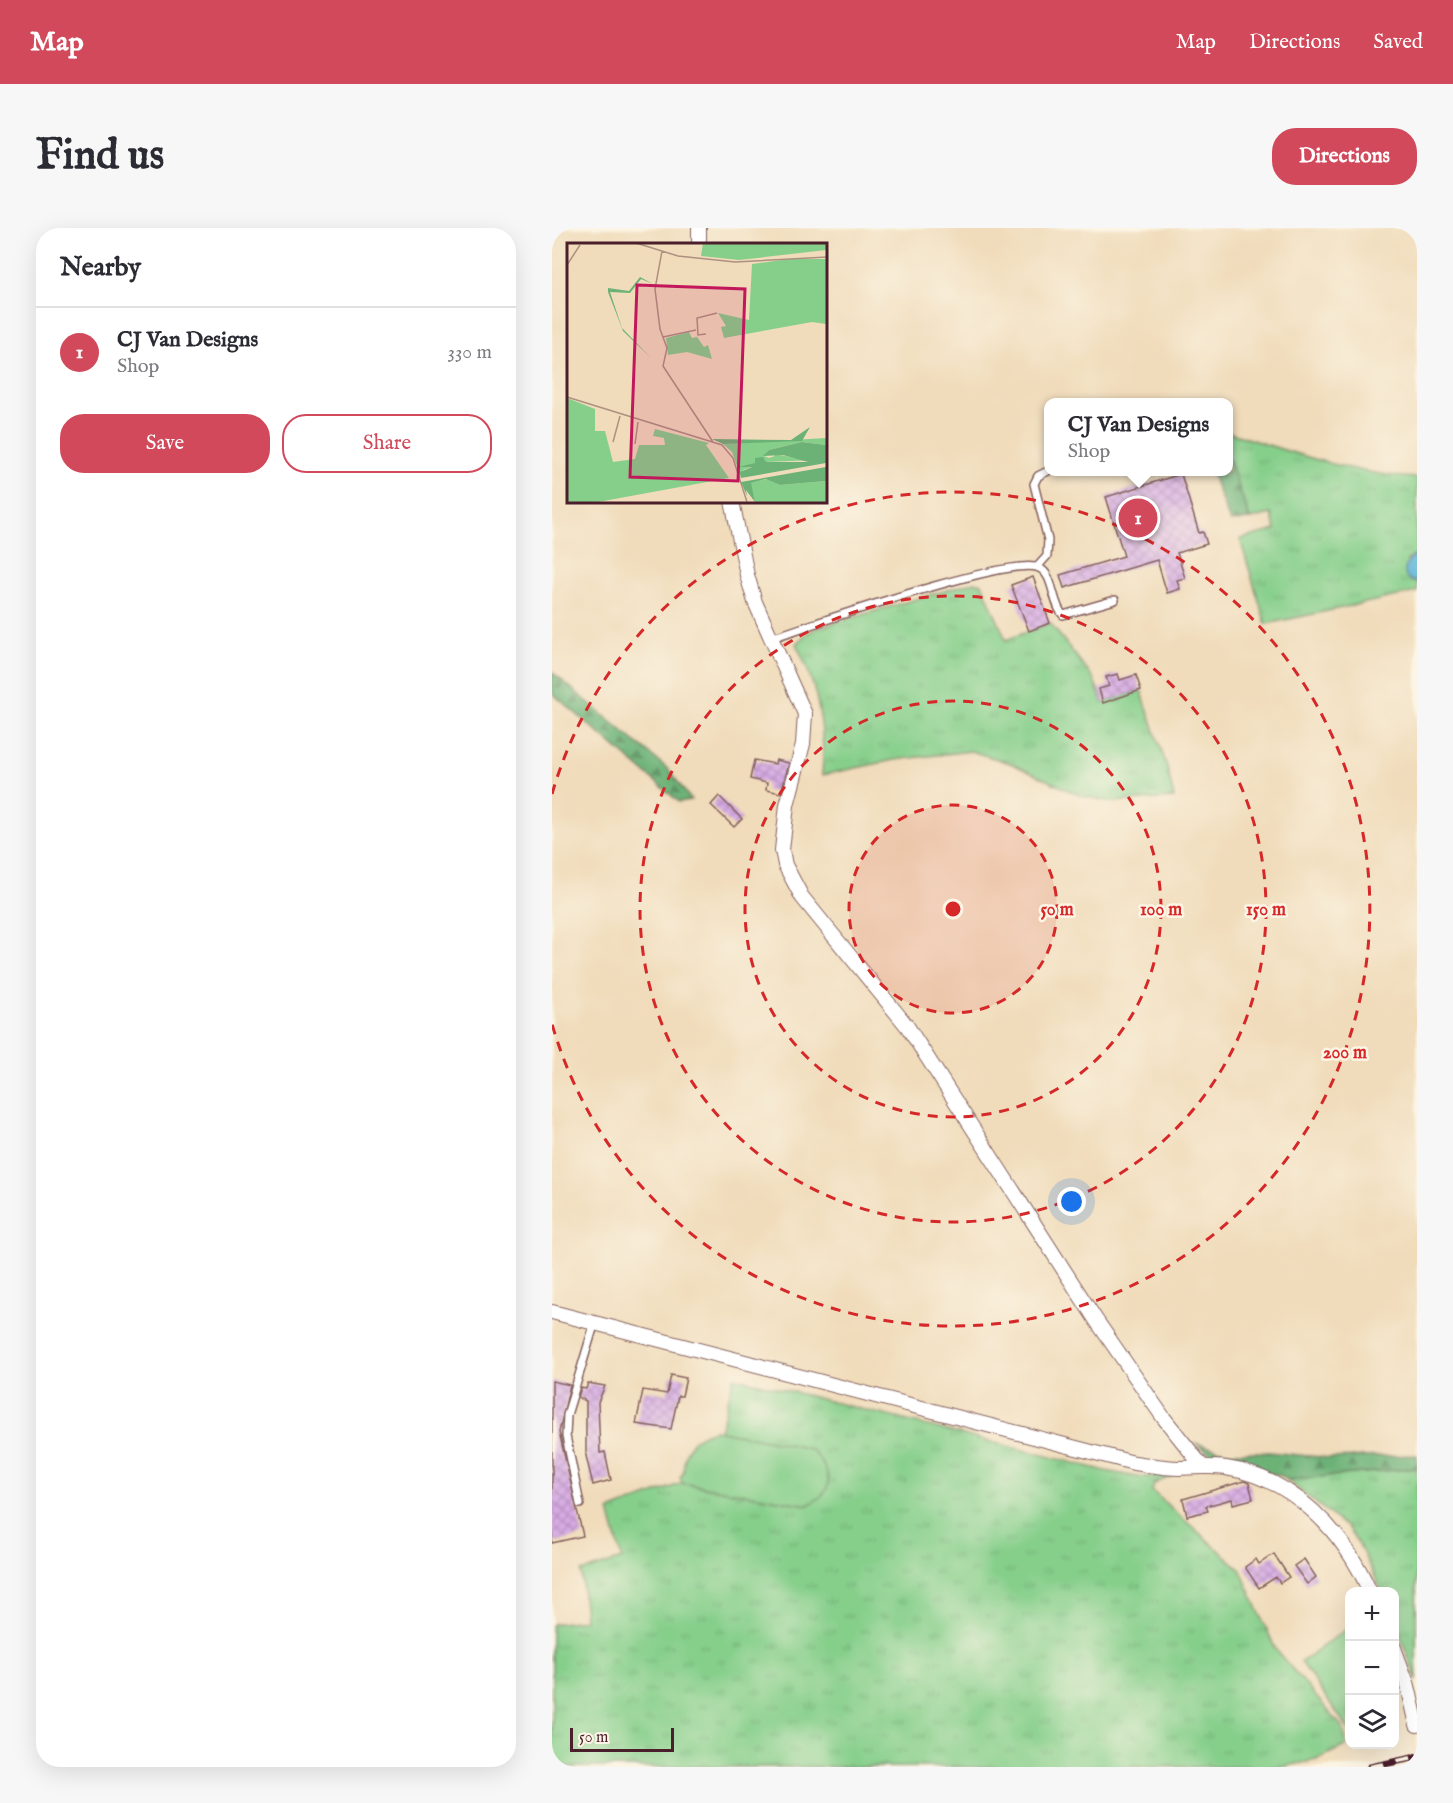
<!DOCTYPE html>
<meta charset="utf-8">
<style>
:root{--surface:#fff;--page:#f7f7f7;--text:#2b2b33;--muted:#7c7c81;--line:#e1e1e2;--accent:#d1495b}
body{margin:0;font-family:"IM FELL English",serif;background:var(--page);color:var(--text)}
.controls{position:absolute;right:18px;bottom:18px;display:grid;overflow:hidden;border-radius:12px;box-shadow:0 6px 24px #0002}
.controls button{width:54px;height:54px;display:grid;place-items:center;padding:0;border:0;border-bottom:2px solid var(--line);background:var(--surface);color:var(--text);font:30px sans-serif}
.scale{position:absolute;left:18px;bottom:15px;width:104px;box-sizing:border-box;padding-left:6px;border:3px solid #4a1f2b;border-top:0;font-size:16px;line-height:21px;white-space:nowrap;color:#4a1f2b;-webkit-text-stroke:4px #fcf5e5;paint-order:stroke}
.you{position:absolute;left:520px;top:974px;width:21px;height:21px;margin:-15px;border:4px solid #fff;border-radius:50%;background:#1a73e8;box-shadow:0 0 0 9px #1a73e833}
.badge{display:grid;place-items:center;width:39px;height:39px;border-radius:50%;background:var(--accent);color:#fff;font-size:20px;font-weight:700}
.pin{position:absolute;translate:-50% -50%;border:3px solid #fff;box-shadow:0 2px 6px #0006}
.popup{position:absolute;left:492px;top:170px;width:189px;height:78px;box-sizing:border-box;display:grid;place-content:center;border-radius:12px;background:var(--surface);filter:drop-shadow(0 2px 4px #0005);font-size:20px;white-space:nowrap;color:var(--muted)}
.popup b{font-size:22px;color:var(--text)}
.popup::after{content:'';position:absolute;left:50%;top:100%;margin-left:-12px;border:12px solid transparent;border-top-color:var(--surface)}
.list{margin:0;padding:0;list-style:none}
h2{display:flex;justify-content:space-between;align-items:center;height:78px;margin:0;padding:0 24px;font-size:26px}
h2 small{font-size:20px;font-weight:400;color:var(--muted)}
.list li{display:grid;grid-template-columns:39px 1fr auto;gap:18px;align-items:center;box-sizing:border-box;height:90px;padding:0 24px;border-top:2px solid var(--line)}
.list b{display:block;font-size:22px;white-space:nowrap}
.list p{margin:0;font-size:20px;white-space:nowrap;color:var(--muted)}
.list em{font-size:20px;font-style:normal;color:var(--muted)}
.actions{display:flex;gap:12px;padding:18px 24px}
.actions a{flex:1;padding:14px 0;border:2px solid var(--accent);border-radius:24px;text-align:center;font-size:21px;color:var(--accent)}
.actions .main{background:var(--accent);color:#fff}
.icon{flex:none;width:33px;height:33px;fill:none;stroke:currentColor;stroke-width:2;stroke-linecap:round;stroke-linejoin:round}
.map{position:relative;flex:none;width:865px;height:1539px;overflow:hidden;border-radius:24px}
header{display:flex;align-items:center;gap:36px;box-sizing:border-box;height:84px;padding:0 30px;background:var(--accent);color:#fff}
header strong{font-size:28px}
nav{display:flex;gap:33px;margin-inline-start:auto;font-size:21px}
.intro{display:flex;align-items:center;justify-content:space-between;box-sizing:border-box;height:144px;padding:0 36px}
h1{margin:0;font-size:42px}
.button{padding:15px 27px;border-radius:24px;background:var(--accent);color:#fff;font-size:21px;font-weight:700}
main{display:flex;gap:36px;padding:0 36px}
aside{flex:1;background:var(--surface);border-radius:24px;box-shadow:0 6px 24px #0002}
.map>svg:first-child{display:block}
.grass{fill:url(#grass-tufts);stroke:#68775b;stroke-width:1.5}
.forest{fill:url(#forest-firs);stroke:#5b6851;stroke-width:1.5}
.garden{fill:#86cf8b;stroke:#68775b;stroke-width:1.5}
.water{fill:#59b3d7;stroke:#526981;stroke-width:1.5}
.building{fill:url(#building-cross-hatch)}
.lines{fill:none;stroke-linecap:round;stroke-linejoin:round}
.lane-casing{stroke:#84615d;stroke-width:10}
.street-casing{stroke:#84615d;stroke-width:16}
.lane{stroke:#fff;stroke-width:7}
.street{stroke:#fff;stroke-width:14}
.rail-casing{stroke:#4a1f2b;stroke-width:7}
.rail{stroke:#fcf5e5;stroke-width:4.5;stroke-dasharray:14;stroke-linecap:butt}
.ring{fill:none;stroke:#d62828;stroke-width:3;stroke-dasharray:10 8}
.inset-road{fill:none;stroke:#ae9081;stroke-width:1.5}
.view{fill:#c2185b;fill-opacity:0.15;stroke:#c2185b;stroke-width:3}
.inset-edge{fill:none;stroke:#4a1f2b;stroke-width:3}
.centre{fill:#d62828;stroke:#fcf5e5;stroke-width:3}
.ring-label{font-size:18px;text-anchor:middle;font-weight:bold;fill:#d62828;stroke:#fcf5e5;stroke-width:5;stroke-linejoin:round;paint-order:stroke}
</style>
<header>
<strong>Map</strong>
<nav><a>Map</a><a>Directions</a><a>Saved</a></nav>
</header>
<div class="intro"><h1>Find us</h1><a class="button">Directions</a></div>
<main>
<aside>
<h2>Nearby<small></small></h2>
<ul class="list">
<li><span class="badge">1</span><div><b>CJ Van Designs</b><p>Shop</p></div><em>330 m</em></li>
</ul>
<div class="actions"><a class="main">Save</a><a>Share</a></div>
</aside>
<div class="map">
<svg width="865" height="1539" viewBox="0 0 865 1539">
<defs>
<pattern id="grass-tufts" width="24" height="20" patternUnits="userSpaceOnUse" patternTransform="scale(1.5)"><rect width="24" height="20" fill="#86cf8b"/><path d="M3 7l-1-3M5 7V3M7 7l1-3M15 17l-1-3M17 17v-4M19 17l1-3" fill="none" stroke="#75b178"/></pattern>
<pattern id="forest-firs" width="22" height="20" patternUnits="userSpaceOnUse" patternTransform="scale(1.5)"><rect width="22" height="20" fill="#6cb277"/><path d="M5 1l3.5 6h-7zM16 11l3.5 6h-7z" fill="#5b9062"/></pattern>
<pattern id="building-cross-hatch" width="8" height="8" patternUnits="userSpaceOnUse" patternTransform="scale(1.5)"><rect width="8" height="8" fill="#d7ace4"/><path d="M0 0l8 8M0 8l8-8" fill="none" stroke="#b08bb9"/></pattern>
</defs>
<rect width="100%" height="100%" fill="#fcf5e5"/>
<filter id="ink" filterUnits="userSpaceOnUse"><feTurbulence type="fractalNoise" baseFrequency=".0167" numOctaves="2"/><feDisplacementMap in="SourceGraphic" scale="12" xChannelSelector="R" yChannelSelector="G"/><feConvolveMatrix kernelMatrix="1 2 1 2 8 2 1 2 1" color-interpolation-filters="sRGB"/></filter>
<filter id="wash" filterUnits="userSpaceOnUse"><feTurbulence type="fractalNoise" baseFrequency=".008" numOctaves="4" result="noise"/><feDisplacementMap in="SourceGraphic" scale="24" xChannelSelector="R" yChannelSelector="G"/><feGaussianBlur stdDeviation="1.35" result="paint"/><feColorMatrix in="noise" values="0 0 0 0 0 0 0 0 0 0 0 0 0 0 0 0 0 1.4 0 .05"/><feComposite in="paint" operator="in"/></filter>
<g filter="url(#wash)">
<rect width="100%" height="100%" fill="#f0dbba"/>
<path class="grass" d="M676,204C738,224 800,246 865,250V326L855,332L860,354H865V364L714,396L688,311L724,302L719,286L698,291L676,231Z
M422,354L430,356L454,412L498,395L541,450L551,475L589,462L615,539L622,570L559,574L527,567L458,535L419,523L342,532L270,547C274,500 266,458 244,416L255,405L269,399Z
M182,1149L554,1243L585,1249L622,1247L602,1256L600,1263L688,1341L724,1422L791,1500L795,1517L764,1532L730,1539H0V1396L33,1392L29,1344L70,1331L57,1283L130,1255L256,1277L259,1221L168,1203Z
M865,1240L864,1429L865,1453L843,1393L842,1364L830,1363L806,1315L794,1299L735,1252Z"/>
<path class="forest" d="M676,231L679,236L698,291L678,294L659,244H676Z
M0,444L117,542L139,572L127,574L0,465Z
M643,1215L674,1224H717L778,1230L865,1227V1240L735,1252L728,1247L675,1238Z"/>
<path class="garden" d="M164,1202L259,1221C278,1243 287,1261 256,1277L130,1255L128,1249C133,1244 131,1242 132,1235C135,1215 144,1206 164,1202Z
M796,1400L798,1402L797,1502L749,1434Z"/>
<path class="water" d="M865,326V354C845,351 853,334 865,326Z"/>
<g id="blocks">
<path class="building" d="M629,246L647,305L651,304L655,316L625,325L633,350L625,352L628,361L615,365L605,332L512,360L508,347L572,328L554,269Z
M481,349L498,395L477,403L459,357Z
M566,446L568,452L584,447L589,462L551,475L547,461L557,458L554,449Z
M202,532L223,536L224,532L237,535L229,565L214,562L215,555L198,551Z
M167,568L190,591L182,599L159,577Z
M119,1147L134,1150L130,1168H126L119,1201L84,1196L91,1162L115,1166Z
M0,1153L18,1157L7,1204L31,1308L0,1315Z
M36,1155L53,1158L46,1174L48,1225L53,1224L59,1252L41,1257L34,1228V1173L26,1169L29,1160L34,1161Z
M692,1253L697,1255L701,1271L681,1276L680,1271L654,1278L656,1283L635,1288L631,1271Z
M722,1326L737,1349L728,1355L724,1349L707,1360L693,1339L704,1331L707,1336Z
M752,1331L764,1349L755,1356L742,1338Z"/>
</g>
</g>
<g filter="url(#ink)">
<use href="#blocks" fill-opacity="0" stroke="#84615d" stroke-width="1.5"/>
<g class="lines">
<g class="lane-casing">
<path id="lane" d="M486,338L495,328L496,312L482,256L486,248L496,243
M219,410C260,397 459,327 487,340C502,346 500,376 511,387L563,372
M28,1276L14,1208L15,1187L43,1094"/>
</g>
<g class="street-casing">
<path id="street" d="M147,16V0
M180,273L195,347L203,374L253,486L251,516L235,577L230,622L233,637L250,669L355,798L544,1092L611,1189L650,1238
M0,1084L582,1235C597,1237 613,1240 628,1240C644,1239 658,1238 674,1240C741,1250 792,1304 818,1364
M842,1420L856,1458L865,1497"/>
</g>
<use href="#lane" class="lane"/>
<use href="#street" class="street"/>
<g class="rail-casing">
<path id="rail" d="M818,1539L865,1529"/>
</g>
<use href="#rail" class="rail"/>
</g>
</g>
<circle cx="401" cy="681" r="104" fill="#d62828" fill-opacity=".12"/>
<g class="ring">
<circle cx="401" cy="681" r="104"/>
<circle cx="401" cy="681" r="208"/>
<circle cx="401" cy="681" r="313"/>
<path d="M0 566A417 417 0 1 1 0 796"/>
</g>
<g transform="translate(15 15)">
<rect width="260" height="260" fill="#f0dbba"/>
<path d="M136,0H259V7L172,17L134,13ZM222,16H259V81L245,79L157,95L154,84L159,83L151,70L182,77L185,21ZM122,89L125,95L130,94L137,104L141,102L145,116L120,109L101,112L99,95ZM0,155L28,166V188H38L46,219L68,216L72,202H98L97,195L86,193L88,186L142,200L139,202L162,235L31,259H0ZM259,195V202L235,199L202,207L197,213L202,215L208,213L206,210L240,203L242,207L238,210L213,212L240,217L247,213L250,217L198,219L176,227L174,235L165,209L156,201ZM200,236L213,242L259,238V259H188L183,240Z" fill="#86cf8b"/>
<path d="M73,34L86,41L74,36L63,50L43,49L55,85L83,114L56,88L41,49V45L62,48ZM243,184L235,198L156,201L145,196L224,197ZM235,199L259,202V220L174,235L173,229L185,224H171L188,220V215L196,214L199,219H241L216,212L196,213L202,207ZM259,224V238L213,242L199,236L184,240L188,259L179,247L180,253L174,239Z" fill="#6cb277"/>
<path class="inset-road" d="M69,0L111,13L168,19L260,14M95,8L88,46L93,86L100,105L96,123L146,199M0,22L13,2M139,91L131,92L130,75L150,70M96,94L129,87M0,154L155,202L166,215L180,259M46,199L53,173M68,201L71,179"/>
<path class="view" d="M70,42L178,46L171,238L63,234Z"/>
<rect width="260" height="260" class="inset-edge"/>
</g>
<circle cx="401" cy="681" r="9" class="centre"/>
<g class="ring-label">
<text x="505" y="687">50 m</text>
<text x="609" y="687">100 m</text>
<text x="714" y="687">150 m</text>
<text x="793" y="830">200 m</text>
</g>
</svg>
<div class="controls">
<button>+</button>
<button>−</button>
<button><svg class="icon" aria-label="layers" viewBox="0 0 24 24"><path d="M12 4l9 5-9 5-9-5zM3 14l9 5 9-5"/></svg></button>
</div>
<div class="scale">50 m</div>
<div class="you"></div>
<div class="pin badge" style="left:586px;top:290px">1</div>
<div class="popup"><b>CJ Van Designs</b>Shop</div>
</div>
</main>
